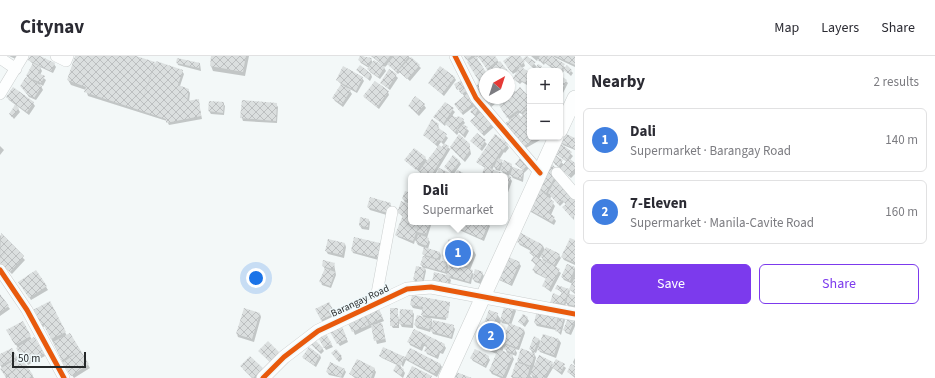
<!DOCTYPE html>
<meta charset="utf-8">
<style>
:root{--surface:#fff;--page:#f2f2f3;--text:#2b2b33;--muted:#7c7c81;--line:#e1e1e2;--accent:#7c3aed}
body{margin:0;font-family:"Source Sans 3",sans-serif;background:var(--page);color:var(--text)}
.controls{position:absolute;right:12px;top:12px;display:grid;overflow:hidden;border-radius:6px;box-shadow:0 1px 3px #0004}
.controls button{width:36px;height:36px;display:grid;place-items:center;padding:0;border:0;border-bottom:1px solid var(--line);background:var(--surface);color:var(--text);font:20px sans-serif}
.compass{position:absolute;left:479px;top:12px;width:36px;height:36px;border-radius:50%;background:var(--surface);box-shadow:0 1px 3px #0004;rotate:39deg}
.scale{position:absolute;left:12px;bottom:10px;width:74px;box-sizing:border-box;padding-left:4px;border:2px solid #26292a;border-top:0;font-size:11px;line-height:14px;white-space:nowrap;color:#26292a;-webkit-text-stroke:3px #f0f9fb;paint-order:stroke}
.you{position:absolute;left:256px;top:222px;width:14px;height:14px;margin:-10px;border:3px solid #fff;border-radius:50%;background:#1a73e8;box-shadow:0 0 0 6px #1a73e833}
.badge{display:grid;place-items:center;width:26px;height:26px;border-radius:50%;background:var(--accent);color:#fff;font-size:13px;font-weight:700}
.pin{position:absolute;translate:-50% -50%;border:2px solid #fff;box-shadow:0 1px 4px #0006}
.popup{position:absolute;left:408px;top:117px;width:100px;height:52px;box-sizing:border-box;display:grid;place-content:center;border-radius:6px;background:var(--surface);filter:drop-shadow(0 1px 3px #0005);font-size:13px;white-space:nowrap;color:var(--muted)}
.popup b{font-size:15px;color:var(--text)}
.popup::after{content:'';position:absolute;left:50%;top:100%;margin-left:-8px;border:8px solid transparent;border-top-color:var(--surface)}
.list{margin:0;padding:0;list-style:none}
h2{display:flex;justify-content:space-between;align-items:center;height:52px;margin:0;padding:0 16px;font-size:17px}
h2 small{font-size:13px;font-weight:400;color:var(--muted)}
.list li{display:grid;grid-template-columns:26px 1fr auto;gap:12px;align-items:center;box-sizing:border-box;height:64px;margin:0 8px 8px;padding:0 8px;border:1px solid var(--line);border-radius:6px}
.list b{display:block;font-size:15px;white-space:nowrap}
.list p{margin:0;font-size:13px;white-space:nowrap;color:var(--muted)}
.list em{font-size:13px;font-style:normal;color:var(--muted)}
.actions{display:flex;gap:8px;padding:12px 16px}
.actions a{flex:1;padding:9px 0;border:1px solid var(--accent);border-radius:6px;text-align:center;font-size:14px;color:var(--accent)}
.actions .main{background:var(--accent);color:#fff}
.map{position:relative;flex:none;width:575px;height:322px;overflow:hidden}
header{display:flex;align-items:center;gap:24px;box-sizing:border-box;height:56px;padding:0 20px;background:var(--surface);border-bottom:1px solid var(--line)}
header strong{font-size:19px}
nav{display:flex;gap:22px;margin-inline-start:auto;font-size:14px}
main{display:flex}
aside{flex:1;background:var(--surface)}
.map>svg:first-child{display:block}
.shadow{fill:#0003;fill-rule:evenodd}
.building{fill:url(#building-cross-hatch)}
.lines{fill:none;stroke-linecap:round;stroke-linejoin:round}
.minor-casing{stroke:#cacece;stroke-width:12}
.tertiary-casing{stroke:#cacece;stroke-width:14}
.secondary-casing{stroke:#cacece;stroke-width:16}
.minor{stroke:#fdfefe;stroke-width:11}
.tertiary{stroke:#fdfefe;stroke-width:13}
.secondary{stroke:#fdfefe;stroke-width:15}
.cycleway-casing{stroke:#f0f9fb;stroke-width:8}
.cycleway{stroke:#e8590c;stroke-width:5}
.labels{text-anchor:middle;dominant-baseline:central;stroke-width:3;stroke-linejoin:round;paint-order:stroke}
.street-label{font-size:10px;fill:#26292a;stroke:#f0f9fb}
</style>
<header>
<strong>Citynav</strong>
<nav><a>Map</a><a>Layers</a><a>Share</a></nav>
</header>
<main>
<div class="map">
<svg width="575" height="322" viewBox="0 0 575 322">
<defs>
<pattern id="building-cross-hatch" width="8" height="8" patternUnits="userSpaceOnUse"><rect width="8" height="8" fill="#dbdfdf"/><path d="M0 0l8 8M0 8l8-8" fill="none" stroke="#bcbfc0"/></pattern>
</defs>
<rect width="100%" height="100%" fill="#f3f8f8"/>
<path class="shadow" d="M9,0H19L18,4Z
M31,0H38L54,8L56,11L53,17L40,11L42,15L40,19L46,24L43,30L40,28L43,34L36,44L29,41L21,30L30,25L27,20L33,8L29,4Z
M76,0H133L154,7L155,9L182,15L184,18L180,30L188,34L190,37L189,46L198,44L202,63L169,69L167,65L88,40L86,34L71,29L68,24Z
M212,0H249L245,20L213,15L211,10Z
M361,0L371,3L373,7L381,10L382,8L386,15L380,23L370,16L369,12L361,7L359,4Z
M371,0H408L421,12L410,25L400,16L398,18L388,8L385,11Z
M465,0H494L508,18H490L479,0L476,2L486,18L485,28L482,29L485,34V42H493L496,47L489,53L475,31L481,28Z
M511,0H519L524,7L525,10L522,12L530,18V31L528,28L527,29L522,26L520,28L516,25L514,22L518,15L513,18L506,8Z
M527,0L537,11H541L542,15H534L535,14L525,4Z
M531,0H550L566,12L567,11L573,17L571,20L565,14L561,19L560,15H556L545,7L544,9L538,3L537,5Z
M553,0H575V11L554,1Z
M177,6L200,8L201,15L178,9Z
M357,14L371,18L372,21L370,25Z
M390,14L398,22L390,34L381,27Z
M509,19L515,28L511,31L515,36L530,44V81H538L540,84L526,92L517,80L514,82L510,65L500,49L511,40L509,36ZM520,57L524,60L521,62L518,58Z
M560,20L568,27L563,37L560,35Z
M454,21L456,24L444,40L429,27Z
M362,22L364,25L357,37L348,32L352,38L343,51L335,45L333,42L342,29L337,24Z
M461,25L466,32L464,33L476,49L463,59L455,49L465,41L455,29Z
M13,32L33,47L35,50L29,59L9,44L7,41Z
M388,36L389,39L379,53L364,41Z
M243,46L276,48L278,51L277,67L243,65L242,62Z
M223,47L225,50L224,59L211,58L209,55Z
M445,47L455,56L452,60L463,64L465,67L463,69L469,75L465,82L459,76L457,79L446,68L445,70L434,61Z
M16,49L20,56L14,63L10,58Z
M424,49L426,52L419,60L409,50Z
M478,52L494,71L484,80L471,66L476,61L471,56Z
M438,68L439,73L448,82L444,88L450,93L459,80L469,88L471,98L465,106L451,92L434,120H424L406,104L425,102L428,106L438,91L424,79ZM441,86L444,89L442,92L438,90Z
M477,78L487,88L482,95L471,85Z
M575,83V94L563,89L561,86Z
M560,88L573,100L570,104L575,108V118L571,122L551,104L555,99L564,109L567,106L556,98Z
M507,89L509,92L505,97L504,96L499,104L504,108L511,109L513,112L524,115L516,108L520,103L529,112L524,117L523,126L513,122L510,118L509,120L503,117L501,113L500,115L496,114L494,110L492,114L510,122L512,125L505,145V120H482L485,112L477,106Z
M0,90L4,94L0,99Z
M459,105L461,108L453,119L445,111Z
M554,121L575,142L574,164L565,154L566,149L564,146L560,150L551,140L550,144L555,150L551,159L556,165L554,169L531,156L529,153L542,137L538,130Z
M411,138V166H432L427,182L430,186L428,193L440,197L441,200L440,205L446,207L449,212L451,207L446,205L443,200L474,195L476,199L470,214L474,219L482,217L484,220L481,228L475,226L472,222L471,228L449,222L451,224L449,232L434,229L449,221L447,218L425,212L426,215L423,229L416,227L414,224L423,212L421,209L426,202L423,198L425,192L418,189L415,184L414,188L398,181L396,178L403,161L399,157L410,150V148L405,146L403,143Z
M390,148L392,151L390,160L370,154L368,151Z
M368,163L370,166L369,174L362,173L360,170Z
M457,166H486L490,170L484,185L457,173L455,170Z
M0,179L25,204L12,218L0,207Z
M522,179L543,190L545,194L559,199L561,202L555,212L561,217L551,236L543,230L547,223L535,217L533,214L536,209L532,205L534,201L530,197L531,195L520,189L518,186ZM541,200L544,206L539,203Z
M575,186V209L564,204L562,201Z
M345,188L346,191L344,202L328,198L326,195Z
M383,189L382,205L353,197L352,194Z
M519,207L521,210L512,230L499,224L498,221Z
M334,208L336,219L331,232L322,229L321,226L325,213L323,210Z
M567,209L575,212V238L570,234L569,239L575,240V253L569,251L566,247L565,251H556L551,247L561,241L562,237L556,232L568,233L569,235L573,228L564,224L562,221Z
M36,215L48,234L31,244L19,226Z
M0,240L10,253L0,260Z
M50,247L67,280L70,278L90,312L74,322L63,307L45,270L43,271L41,269Z
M329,247L335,260L323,267L316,254Z
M450,247L446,264L430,262L433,268L453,270L455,273L452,283L433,278L431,274L430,276L417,272L415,269L424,262L422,259L423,254L413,252L411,249Z
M514,252L516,255L511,269L524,274L525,277L519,294L515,293L517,297L516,300L511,298L514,303L506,322H501L492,318L490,315L497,298L482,292L478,286L497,258L501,264ZM501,265L502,267L510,269L506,277L504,274L498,272ZM504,291L508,298L502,296Z
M397,253L399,265L412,255L414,258L413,272L402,271L399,266V272H393L391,269Z
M379,254L384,265L377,268H382L383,271L386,286L377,288L372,271L355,279L350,267Z
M260,258L261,261L254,286L238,281L237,278Z
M558,260L560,264L563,261L565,264L561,279L556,274L537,270L535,267Z
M527,262L529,265L525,271L519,266Z
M575,264V270L571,279L566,277L564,274Z
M23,267L32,284L34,282L45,300L28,309L8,275Z
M343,274L348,286L340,290L331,277Z
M414,274L444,289L446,292L443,298L440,297L438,303L427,298L426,295L427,291L424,290L422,295L410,289L409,286Z
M543,279L559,284L561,287L556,302L540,296L538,292L536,297L534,296L536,302L534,309L552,307L553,309L556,304L566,312L562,319L553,312L547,322H533L531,318L530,320L533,322H512L522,294L533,298L530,292L539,283L541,287Z
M326,280L333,291L326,294L320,284Z
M311,288L322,292L324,295L321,298Z
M12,293L18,303L20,302L34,322H6L0,308V299Z
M410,293L440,308L442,311L437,321L406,304L403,311L399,305L398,306L405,317L403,322L394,315L397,309L382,302L380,300L404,301L405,303Z
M259,295L278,297L280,299L272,308Z
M320,299L321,302L316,311L303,302Z
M334,300H341L342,303L339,306Z
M488,301L490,304L486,312L473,305L471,302Z
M575,302V310L573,306Z
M575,311V322L568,316Z
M243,313H262L264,316L257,322H252Z
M344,313L346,316L343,322L329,319L327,316Z
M374,313L376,316L374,322H355L350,318Z"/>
<path class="building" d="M30,0H40L55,7L51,15L28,4Z
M75,0H136L155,6L139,54L84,36L86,31L67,24Z
M211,0H246L243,16L210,10Z
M360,0L372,2L368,10L358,4Z
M372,0H390L383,9Z
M394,0H409L396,16L387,8Z
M464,0H472L466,4Z
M476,0L487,18H485V24L482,26L485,34L478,38L474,31L480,27L467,6Z
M479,0H495L498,4L487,13L478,1Z
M510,0H520L525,6L511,16L503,5Z
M526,0L536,6L532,10L523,3Z
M540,0H547L542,7L537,4Z
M548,0H552L565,8L560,15L544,6Z
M555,0H575V9Z
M411,1L420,9L407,23L398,15Z
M177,2L200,7L199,12L176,7Z
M374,4L385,11L378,21L367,13Z
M156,5L183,14L178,29L189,33L187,45L199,43L201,60L166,67V63L139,54Z
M500,5L515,24L510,28L514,33L509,38V18H489L487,15Z
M33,7L41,11L38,17L45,20L41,27L26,20Z
M538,8L542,10L538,15H533Z
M360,9L371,18L368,23L356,14Z
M567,9L572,14L569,18L563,14Z
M343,10L363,21L356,35L336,24Z
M440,10L455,21L442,38L428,27Z
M520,10L530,17V30L527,28L529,25L527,24L526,27L520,24L519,26L513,22Z
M389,13L397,18L388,32L380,27Z
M561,20L567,24L561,35L560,34Z
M26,21L42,30L34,42L27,38L20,30Z
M462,24L465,29L457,34L454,28Z
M375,25L389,35L377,51L363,40Z
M341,28L351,34L342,48L332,42Z
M13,31L34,46L27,56L6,41Z
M463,31L466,35L462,38L459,35Z
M520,31L530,42V49L521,57L518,54L507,62L499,49L509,42Z
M468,37L475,46L461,57L454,48Z
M485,37V42L495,43L487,51L479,42Z
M415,40L425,48L417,57L408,50Z
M242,44L277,47L276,65L240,62Z
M209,45L224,46L223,57L208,55Z
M445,46L454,52L443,68L433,61Z
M15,49L19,52L12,61L9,58Z
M475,49L479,51L475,59L470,56Z
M527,53L530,55V69L524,64L530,70V81H538L524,90L514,77L511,79L503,69L518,57L521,61Z
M481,55L493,67L482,78L470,65Z
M452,59L456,62L458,60L464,63L455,76L445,68Z
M432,63L439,68L437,71L447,78L442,86L439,84L435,88L423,79Z
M463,68L468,71L463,79L457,75Z
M477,77L486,84L480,93L470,85Z
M564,77L575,82V93L560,86Z
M459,78L470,88V94L463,104L450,91Z
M495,78L508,88L503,94L502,93L490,112L511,121L505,138V120H481L485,110L480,109L476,106Z
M559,86L572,96L566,105L553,95Z
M444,87L449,90L431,120H426L419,115L439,89L442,91Z
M414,92L426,101L416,114L404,104Z
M554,98L563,104L558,111L550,104Z
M453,99L460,105L451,116L444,111Z
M498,102L503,104L498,113L494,111Z
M520,102L528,108L523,114L515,108Z
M569,102L575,107V113L569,120L560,112Z
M504,104L512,108L508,117L500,114Z
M550,105L558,115L546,137L537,130Z
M513,111L524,115L521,123L510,119Z
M439,112L450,117L448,120H436Z
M457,114L470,120H454Z
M557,121L575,141V159L572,162L562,151L566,148L562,144L558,148L548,137Z
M539,133L554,146L549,157L555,161L552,166L528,153Z
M405,135L411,137V166H420L413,185L395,179L403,159L397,157L401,145L409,148L410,145L402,143Z
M370,141L391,147L388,157L367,151Z
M360,161L369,163L368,171L359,170Z
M420,166H430L426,178L417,176Z
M456,166H489L482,183L454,170Z
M1,177L24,200L10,216L0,207V202L9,193L0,201Z
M521,177L543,189L537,201L560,213L549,233L542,230L546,222L532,214L536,208L531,205L534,199L529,197L531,193L517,186Z
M418,178L429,182L427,190L416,186Z
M354,181L384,188L380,202L351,195Z
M570,182L575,184V207L561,201Z
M328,183L345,187L342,199L325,195Z
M449,183L474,194L468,210L442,200Z
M424,191L440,196L438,203L422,198Z
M546,191L560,198L554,209L540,201Z
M423,200L447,206L445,216L420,209Z
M506,200L520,206L510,228L496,222Z
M323,204L335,207L333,213L322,210Z
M450,207L473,214L469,226L446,219Z
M567,208L575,211L570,225L561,221Z
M416,210L425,212L422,226L413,224Z
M325,212L335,216L330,230L319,226Z
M475,213L483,216L479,226L472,223Z
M36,214L47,230L29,242L18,226Z
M434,216L450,220L447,230L432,226Z
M575,221V236L569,233Z
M557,229L569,233L564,248L556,246L555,248L550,247L553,237L560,240L562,235L555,233Z
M0,238L9,250L0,256Z
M568,238L575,239V250L566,248Z
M412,239L450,246L448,262L421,259L423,251L410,249Z
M50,245L66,276L51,283L43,268L40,269L33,254Z
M329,246L335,257L321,264L315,253Z
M505,248L514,251L509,267L500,264Z
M244,252L260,257L252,283L236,278Z
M390,252H398V270H390Z
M379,253L383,262L370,268L365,258Z
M400,253L413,254L412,269L399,268Z
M489,254L498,257L494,269L505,273L498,293L477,286Z
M537,254L558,259L556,272L534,267Z
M523,258L528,261L523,269L518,266Z
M417,259L432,263L429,273L414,269Z
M560,259L564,261L560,276L555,275Z
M365,260L369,269L352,276L348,267Z
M569,260L575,264L569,277L563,274Z
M433,264L454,269L451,281L430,275Z
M23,265L31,280L15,289L6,274Z
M382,267L385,283L374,285L371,269Z
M509,267L524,273L517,292L502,286Z
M342,270L347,283L337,288L330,276Z
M414,273L445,288L441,296L439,295L436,301L424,295L427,289L422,287L420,292L407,286Z
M70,277L89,308L71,320L62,307L78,296L62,304L53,286Z
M326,278L332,288L324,292L319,283Z
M543,278L559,283L554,299L537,294Z
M534,280L539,283L534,295L529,293Z
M34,281L44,297L25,307L16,292Z
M314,283L323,292L319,296L310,288Z
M268,285L279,296L270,306L258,295Z
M506,289L516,293L514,298L504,293Z
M309,291L320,299L314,309L302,301Z
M383,291L405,301L410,292L441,308L435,318L404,302L401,310L379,300Z
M12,292L17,301L0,310V298Z
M521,292L535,298L531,310L517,305Z
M336,293L342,300L337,304L331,297Z
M475,293L489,300L485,310L470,302Z
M498,293L513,299L503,321L489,315Z
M539,299L553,306L544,322H538L530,318Z
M20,300L33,319L29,322H5L18,312L5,320L0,313Z
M250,300L263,312L253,322L240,310Z
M357,303L375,312L371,322H359L349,318Z
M556,303L565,308L561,316L551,311Z
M330,306L345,313L341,321L326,316Z
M516,306L530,311L527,322L511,321Z
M571,308L575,310V320L567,316Z
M396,309L404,313L401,319L393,315Z
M412,310L432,320L431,322H406Z
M456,316L472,322H454Z"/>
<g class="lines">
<g class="minor-casing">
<path id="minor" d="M56,0L66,5L68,0
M455,0L476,42L540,117
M0,2L16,13
M0,38L23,0
M557,117L575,138
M0,214L27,254L64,322
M375,248L392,156"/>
</g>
<g class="tertiary-casing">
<path id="tertiary" d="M263,322L284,301L318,275L407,233L431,231L575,258"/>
</g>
<g class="secondary-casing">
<path id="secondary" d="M560,74L575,42
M446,322L556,81"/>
</g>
<use href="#minor" class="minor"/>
<use href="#tertiary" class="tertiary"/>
<use href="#secondary" class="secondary"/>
<g class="cycleway-casing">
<path id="cycleway" d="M455,0L476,42L540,117
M0,214L27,254L64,322
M263,322L284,301L318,275L407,233L431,231L575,258"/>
</g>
<use href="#cycleway" class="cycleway"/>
</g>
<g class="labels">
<g class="street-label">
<text transform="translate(360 245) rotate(-25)">Barangay Road</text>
</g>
</g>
</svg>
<div class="controls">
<button>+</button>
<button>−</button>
</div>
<svg class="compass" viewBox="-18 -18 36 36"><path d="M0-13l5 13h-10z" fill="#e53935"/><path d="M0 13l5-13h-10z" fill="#7c7c81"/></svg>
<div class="scale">50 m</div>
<div class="you"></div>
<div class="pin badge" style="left:458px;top:197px;background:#3f7fe0">1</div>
<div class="popup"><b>Dali</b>Supermarket</div>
<div class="pin badge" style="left:491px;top:280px;background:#3f7fe0">2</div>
</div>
<aside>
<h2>Nearby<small>2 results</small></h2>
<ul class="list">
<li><span class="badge" style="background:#3f7fe0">1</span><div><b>Dali</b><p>Supermarket · Barangay Road</p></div><em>140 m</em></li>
<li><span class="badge" style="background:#3f7fe0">2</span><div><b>7-Eleven</b><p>Supermarket · Manila-Cavite Road</p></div><em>160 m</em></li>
</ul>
<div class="actions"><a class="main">Save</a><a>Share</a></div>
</aside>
</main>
